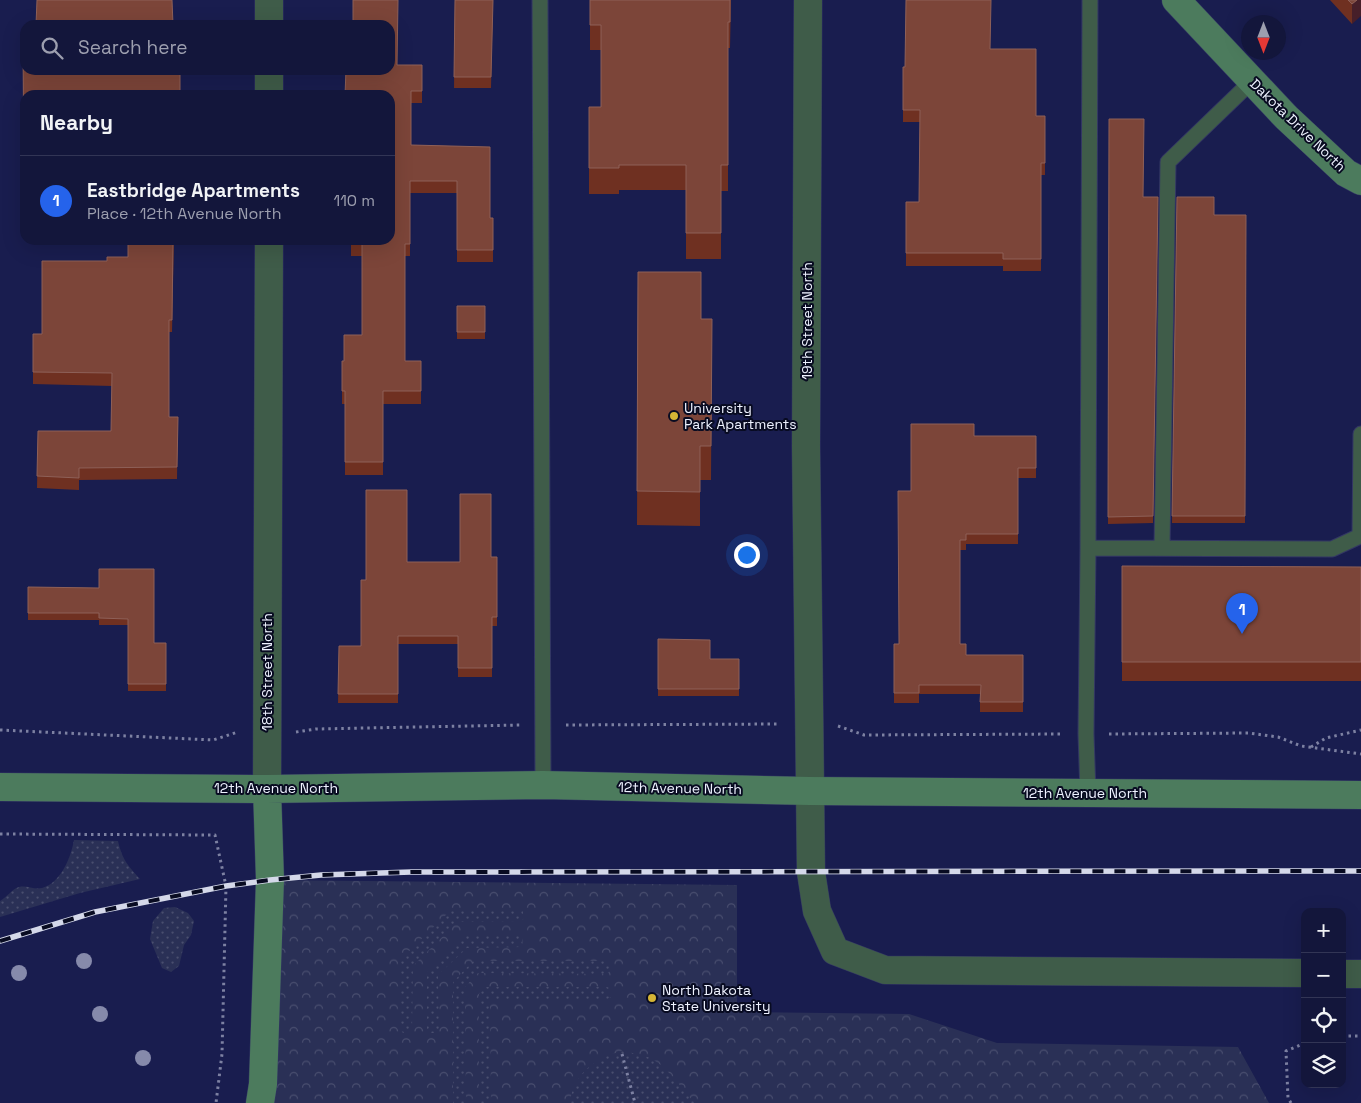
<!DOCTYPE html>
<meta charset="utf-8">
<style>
:root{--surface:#13163b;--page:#202346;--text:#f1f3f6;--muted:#9d9faf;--line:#323555;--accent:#2563eb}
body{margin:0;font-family:"Space Grotesk",sans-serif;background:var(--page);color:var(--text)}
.controls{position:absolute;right:15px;bottom:15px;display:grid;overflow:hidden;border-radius:10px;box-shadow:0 5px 20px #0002}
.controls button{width:45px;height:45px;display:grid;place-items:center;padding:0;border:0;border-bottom:1px solid var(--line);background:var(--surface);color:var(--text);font:25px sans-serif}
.compass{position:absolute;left:1241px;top:15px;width:45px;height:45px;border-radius:50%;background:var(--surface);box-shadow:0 5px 20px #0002;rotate:180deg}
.you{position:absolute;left:746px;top:554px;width:18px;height:18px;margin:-12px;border:4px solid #fff;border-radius:50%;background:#1a73e8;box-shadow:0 0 0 8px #1a73e833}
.badge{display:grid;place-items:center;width:32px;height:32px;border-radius:50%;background:var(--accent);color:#fff;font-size:16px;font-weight:700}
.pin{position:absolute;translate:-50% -41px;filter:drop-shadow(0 1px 2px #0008)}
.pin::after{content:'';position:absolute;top:26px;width:18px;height:15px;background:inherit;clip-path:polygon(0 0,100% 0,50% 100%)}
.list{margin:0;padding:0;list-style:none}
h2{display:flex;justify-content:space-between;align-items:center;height:65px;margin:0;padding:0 20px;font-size:21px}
h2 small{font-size:16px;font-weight:400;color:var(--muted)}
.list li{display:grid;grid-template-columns:32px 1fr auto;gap:15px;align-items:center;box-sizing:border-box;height:90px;padding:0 20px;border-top:1px solid var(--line)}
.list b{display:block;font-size:19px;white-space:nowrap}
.list p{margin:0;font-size:16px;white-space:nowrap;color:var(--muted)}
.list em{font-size:16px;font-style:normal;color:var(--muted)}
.icon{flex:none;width:28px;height:28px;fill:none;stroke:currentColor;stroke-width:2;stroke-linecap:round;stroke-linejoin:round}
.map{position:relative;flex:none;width:1361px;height:1103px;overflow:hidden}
.search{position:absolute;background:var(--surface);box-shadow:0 5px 20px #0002;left:20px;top:20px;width:375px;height:55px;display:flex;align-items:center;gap:12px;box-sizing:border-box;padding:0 18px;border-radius:15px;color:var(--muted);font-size:19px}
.panel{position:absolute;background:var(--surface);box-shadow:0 5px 20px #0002;left:20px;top:90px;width:375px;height:155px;border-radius:15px}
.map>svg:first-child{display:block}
.forest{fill:url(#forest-crowns)}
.garden{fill:url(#garden-dots)}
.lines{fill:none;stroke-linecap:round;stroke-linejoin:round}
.lane-casing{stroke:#333764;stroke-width:17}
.street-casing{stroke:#333764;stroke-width:29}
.secondary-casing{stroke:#333764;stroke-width:29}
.path{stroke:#7d81a2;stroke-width:3;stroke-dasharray:2.5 4;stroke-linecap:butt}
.lane{stroke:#3f5c49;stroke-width:15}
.street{stroke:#3f5c49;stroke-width:28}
.secondary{stroke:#4c7b5d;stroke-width:28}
.rail-casing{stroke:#d4d8e9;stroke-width:5.5}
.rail{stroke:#080b21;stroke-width:4;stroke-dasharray:11;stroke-linecap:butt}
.tree{fill:#868aab}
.wall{fill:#6f3021}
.shaded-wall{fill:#471f29}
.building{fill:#7c4539;stroke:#8e6058}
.poi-dot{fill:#d5b535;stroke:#080b21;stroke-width:2}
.labels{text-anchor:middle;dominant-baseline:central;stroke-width:4;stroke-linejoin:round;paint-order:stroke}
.street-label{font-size:14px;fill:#eef2ff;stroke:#080b21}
.poi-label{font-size:14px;fill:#eef2ff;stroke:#080b21;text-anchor:start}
</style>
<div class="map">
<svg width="1361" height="1103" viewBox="0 0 1361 1103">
<defs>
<pattern id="forest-crowns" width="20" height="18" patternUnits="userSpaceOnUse" patternTransform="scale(1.25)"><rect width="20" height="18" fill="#2a3056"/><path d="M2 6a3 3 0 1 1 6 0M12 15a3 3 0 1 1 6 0" fill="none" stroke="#494e6f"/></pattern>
<pattern id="garden-dots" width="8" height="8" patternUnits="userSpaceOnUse" patternTransform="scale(1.25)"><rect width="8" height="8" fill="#2a3056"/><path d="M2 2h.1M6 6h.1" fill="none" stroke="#494e6f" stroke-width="1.8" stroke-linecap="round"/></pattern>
</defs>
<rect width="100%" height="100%" fill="#191d4f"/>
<path class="forest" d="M270,880L737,885V1012L909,1014L997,1043L1238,1047L1269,1103H260Z"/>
<path class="garden" d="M74,840L118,841C122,859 128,866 140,879L80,893L0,917V901C6,898 12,889 19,887C27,885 34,890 42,888C61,883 71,857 74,840Z
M175,907L188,913L194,921L191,935L184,945L179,966L171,972L162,968L150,939L153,921L164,908Z
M451,910L520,909L523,911V919L519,921L457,922L413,966L412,1029L410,1033H403L400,1029L401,959Z
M464,936L520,935L523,937L522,947L467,948L438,975L439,1030L437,1033H430L427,1030V972Z
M473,961H606L610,963V971L606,974L478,973L465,987L466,1103H453V982Z
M486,987H607L611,989V997L607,999H492L490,1002L491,1103H479V994Z
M622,1051C631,1053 642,1054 650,1058C668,1067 681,1088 695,1103H570C573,1073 596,1058 622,1051Z"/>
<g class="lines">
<g class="lane-casing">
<path id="lane" d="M540,0L543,785
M1088,548L1332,549L1360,536L1361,434
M1162,548L1168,162L1252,81
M1088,793L1086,734L1088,548L1090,0"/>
</g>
<g class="street-casing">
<path id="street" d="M808,0L806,446L811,872L817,911L835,951L885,970L1305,973
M269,25V0
M269,95V70
M267,789L269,240
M1342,974H1361"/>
</g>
<g class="secondary-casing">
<path id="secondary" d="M1176,0L1286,117L1346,173L1361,181
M0,787L267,789L543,785L810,791L1361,795
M260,1103L263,1084L270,880L267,789"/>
</g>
<path class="path" d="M566,725L780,724
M838,726L864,735L1063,734
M0,730L213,740L238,732
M296,732L316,729L520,725
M1109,734L1249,733L1278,737L1301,746L1361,754
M1311,747L1326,738L1361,730
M0,834L215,835L226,886L222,1054L216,1103
M1342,1036H1361
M622,1054L635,1103
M1291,1103L1288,1098L1286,1051L1305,1043"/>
<use href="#lane" class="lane"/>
<use href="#street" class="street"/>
<use href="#secondary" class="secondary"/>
<g class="rail-casing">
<path id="rail" d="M0,941L95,912L226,886L270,880L321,875L411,872L1361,871"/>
</g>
<use href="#rail" class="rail"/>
</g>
<g class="tree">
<circle cx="84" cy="961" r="8"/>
<circle cx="19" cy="973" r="8"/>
<circle cx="100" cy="1014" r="8"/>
<circle cx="143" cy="1058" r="8"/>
</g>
<path class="wall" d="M455,0H493L491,88H454Z
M590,0H731L730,48H728V191H721V259H686V190H619V194H589V107H601V50H590Z
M1330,0H1361L1352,24Z
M23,46L25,95V192H24Z
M990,49L1036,116H1045V175H1041V271H1003V266H906V202H919L920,122H903V67Z
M398,65H422V103H411V145L490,147V218H493V262H457V193H410V256H405V361H421V404H383V475H345V404H342V361H344L362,335V256H351V240H390Z
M1109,119L1143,197H1158L1153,523L1108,524Z
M1177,197L1214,215H1246L1245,523H1172Z
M174,240L172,332H169V417H178L177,479L79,480V490L37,488L38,431H111L112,386L33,384V334H42L107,261L128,257Z
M638,272L701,319H712L711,480H700V526L637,525Z
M457,306H485V339H457Z
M974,436H1036V478H1018V544H966V550H960V644L966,655H1023V712H980V694H919V703H894V644H899L911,491Z
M491,557H497V626H492V677H458V644H398V703H338L339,646H361L366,580L407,562H460Z
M1122,566L1361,567V681H1122Z
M28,587L99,588L154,643H166V691H128V625H99V620H28Z
M658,639L710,659H739V696H658Z"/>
<path class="shaded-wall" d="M1357,0H1361V16L1352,24V4Z"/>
<path class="building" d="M37,0H172L173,25H36Z
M353,0H398L397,65H422V91H411V145L490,147V218H493V250H457V181H410V244H405V361H421V391H383V462H345V391H342V361H344V335H362V244L351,243V240H390V95H345L346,70H390V25H353Z
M455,0H493L491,77H454Z
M590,0H730V22H728V165H721V233H686V165H619V168H589V107H601V25H590Z
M906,0H991L990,49H1036V116H1045V163H1041V259H1003V253H906V202H919L920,110H903V67H905Z
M1348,0H1357L1352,4Z
M23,46H25V70H180V95H25V180H24Z
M1109,119H1144L1143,197H1158L1153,516L1108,517Z
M1177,197H1214V215H1246L1245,516H1172Z
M128,240H173L172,320H169V417H178L177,467L79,468V478L37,476L38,431H111L112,373L33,372V334H42V261H107V257H128Z
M638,272H701V319H712L711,446H700V492L637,491Z
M457,306H485V332H457Z
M911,424H974V436H1036V468H1018V534H966V540H960V644H966V655H1023V702H980L981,685H919V693H894V644H899L898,491H911Z
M366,490H407V562H460V494H491V557H497V617H492V668H458V636H398V694H338L339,646H361V580H366Z
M1122,566L1361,567V662H1122Z
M99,569H154V643H166V684H128V619L99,618V613H28V587L99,588Z
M658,639L710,640V659H739V689H658Z"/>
<g class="poi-dot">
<circle cx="674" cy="416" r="5"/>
<circle cx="652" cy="998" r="5"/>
</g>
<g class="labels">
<g class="street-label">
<text transform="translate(1298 125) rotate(44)">Dakota Drive North</text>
<text transform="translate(807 321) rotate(-90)">19th Street North</text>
<text transform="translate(267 672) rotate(-90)">18th Street North</text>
<text x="276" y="788">12th Avenue North</text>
<text transform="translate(680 788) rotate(1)">12th Avenue North</text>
<text x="1085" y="793">12th Avenue North</text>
</g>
<g class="poi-label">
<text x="684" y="408">University<tspan x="684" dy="16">Park Apartments</tspan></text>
<text x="662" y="990">North Dakota<tspan x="662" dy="16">State University</tspan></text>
</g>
</g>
</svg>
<div class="controls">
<button>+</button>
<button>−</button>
<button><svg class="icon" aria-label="locate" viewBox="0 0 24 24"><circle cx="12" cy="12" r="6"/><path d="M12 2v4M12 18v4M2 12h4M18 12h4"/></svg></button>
<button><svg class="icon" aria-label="layers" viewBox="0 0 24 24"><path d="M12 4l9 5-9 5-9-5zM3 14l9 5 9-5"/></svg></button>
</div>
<svg class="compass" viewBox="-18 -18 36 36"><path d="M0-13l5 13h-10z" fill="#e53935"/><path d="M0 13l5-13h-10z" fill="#9d9faf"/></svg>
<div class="you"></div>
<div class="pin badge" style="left:1242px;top:634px">1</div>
<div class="search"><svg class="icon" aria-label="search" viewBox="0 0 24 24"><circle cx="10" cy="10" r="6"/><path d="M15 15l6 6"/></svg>Search here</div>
<section class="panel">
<h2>Nearby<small></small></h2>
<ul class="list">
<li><span class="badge">1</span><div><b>Eastbridge Apartments</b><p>Place · 12th Avenue North</p></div><em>110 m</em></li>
</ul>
</section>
</div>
